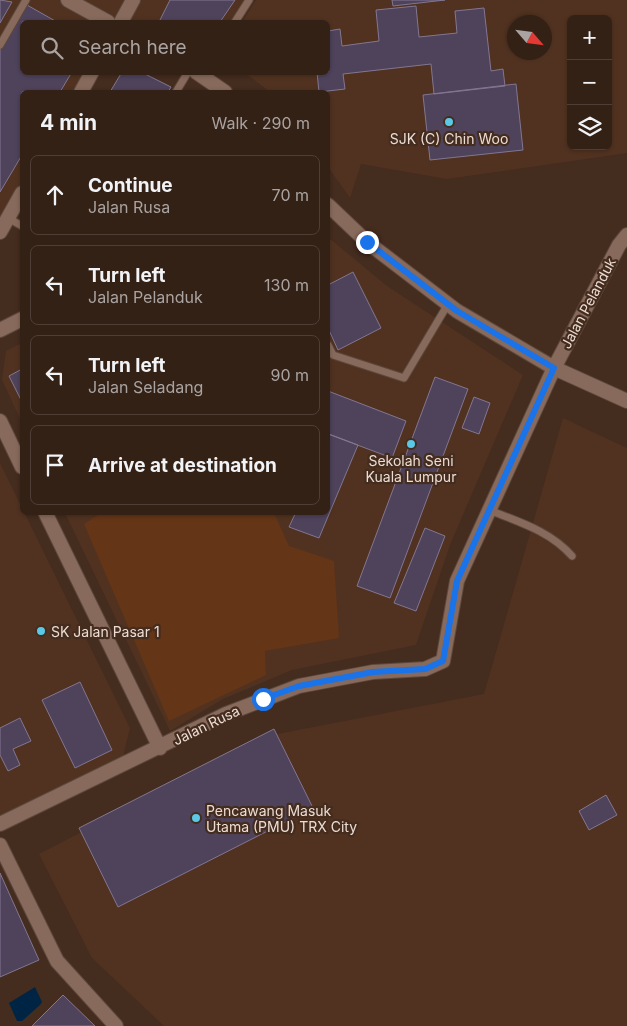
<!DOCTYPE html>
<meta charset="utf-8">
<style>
:root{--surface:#332116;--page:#3b291f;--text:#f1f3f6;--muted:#a9a3a1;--line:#4e3e35}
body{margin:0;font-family:Inter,sans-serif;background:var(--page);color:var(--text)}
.controls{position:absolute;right:15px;top:15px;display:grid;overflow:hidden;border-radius:8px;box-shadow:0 1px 4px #0004}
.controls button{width:45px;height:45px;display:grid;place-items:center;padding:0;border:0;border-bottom:1px solid var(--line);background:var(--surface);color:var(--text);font:25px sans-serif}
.compass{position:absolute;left:507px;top:15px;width:45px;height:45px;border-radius:50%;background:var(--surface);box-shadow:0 1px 4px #0004;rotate:118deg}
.stop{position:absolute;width:15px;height:15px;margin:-11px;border:4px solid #1a73e8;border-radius:50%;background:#fff}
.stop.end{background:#1a73e8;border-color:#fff;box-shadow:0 1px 5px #0008}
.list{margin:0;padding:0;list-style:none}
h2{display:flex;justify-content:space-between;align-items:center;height:65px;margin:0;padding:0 20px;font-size:21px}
h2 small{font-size:16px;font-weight:400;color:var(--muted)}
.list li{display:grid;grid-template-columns:32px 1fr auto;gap:15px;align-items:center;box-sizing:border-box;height:80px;margin:0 10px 10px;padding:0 10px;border:1px solid var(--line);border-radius:8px}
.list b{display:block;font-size:19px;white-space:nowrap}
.list p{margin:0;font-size:16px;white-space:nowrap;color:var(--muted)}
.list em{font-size:16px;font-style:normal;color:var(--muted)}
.icon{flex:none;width:28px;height:28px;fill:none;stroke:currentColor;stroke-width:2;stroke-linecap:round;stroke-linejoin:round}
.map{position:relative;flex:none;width:627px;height:1026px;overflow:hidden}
.search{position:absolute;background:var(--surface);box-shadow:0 1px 4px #0004;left:20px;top:20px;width:310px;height:55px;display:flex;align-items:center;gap:12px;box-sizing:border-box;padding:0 18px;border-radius:8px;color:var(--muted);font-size:19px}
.panel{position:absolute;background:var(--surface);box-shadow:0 1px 4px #0004;left:20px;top:90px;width:310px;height:425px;border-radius:8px}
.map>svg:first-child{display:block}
.built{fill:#513220;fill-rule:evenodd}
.green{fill:#643517}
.water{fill:#002544}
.building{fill:#4e435b;stroke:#827691}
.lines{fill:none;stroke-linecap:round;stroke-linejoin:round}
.lane-casing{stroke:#5c483c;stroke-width:9}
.street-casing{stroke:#5c483c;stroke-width:16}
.lane{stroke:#876a5b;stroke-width:7}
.street{stroke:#876a5b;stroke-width:14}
.route{stroke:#1a73e8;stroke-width:6}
.poi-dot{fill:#5ac8e6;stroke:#442c1e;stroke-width:2}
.labels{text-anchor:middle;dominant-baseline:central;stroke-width:4.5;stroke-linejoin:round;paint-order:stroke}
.poi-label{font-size:14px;fill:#ecdcd3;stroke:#442c1e}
.street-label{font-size:14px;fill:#ecdcd3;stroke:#442c1e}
</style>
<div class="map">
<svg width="627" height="1026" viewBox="0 0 627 1026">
<rect width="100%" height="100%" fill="#442c1e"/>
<path class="built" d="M0,0H244L230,22H22V72L85,73L73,92H22V182L0,221Z
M256,0H627V153L447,179L361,164L350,198L328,167V92H270L245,73L328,72V22H242ZM571,19H608V146H571ZM514,22H544V52H514Z
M328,237L387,286L523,375L450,545L416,645L292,670L223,699L170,731L65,513L328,512Z
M22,343V423L2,380L6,351Z
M563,418L627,448V1026H164L92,958L39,854L267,736L484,694Z
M0,463L130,728L123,757L0,818Z"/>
<path class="green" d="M101,513H274L289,546L334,561L339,638L265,651L266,675L169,721L84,524Z"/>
<path class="water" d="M35,987L42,1002L40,1005L22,1021H17L9,1003Z"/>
<path class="building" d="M0,0L12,2L0,23Z
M170,0H235L220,22H159Z
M392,0H445L393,6Z
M27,5L57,22H22V72H72L60,92H22V155L0,192V50Z
M416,6L419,37L457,33L455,11L484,8L491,71L503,69L505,86L434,94L431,64L343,74L345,89L319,92L317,72H328V31L340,29L342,46L379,41L376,10Z
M122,72H141L171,87L168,92H110Z
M516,84L523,150L430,160L423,95Z
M353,272L381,328L338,350L328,328V285Z
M22,369V402L9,376Z
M435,377L468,389L390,598L357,586Z
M328,391L406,421L392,458L328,434Z
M474,397L490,403L479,434L462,428Z
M329,434L358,445L319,538L289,527L296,512H328Z
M425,528L445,536L416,611L394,603Z
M80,682L112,750L75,768L42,700Z
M20,718L31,741L13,749L20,765L8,771L0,755V728Z
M274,729L313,808L118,907L79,828Z
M606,795L617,815L589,830L579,811Z
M0,873L39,960L0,977Z
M63,995L95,1026H32Z"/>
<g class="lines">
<g class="lane-casing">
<path id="lane" d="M235,22L249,0
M0,45L26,0
M176,92L188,72
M8,218L22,226
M328,345L333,355L404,378L448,304
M489,510C519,522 550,531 572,556"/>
</g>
<g class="street-casing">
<path id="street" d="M68,0L108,22
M121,22L133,0
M196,72L225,92
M81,92L92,72
M328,205L367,242L457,311L554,368L627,401
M0,232L22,193
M0,330L22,319
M0,421L22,467
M45,512L160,748
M0,824L226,714L299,686L373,672L425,669L443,661L457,581L554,368L619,245L627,235
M0,845L57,961L116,1026"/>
</g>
<use href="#lane" class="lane"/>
<use href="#street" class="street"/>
</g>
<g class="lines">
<path class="route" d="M263,699L299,686L373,672L425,669L443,661L457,581L554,368L457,311L367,242"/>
</g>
<g class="poi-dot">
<circle cx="449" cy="122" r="5"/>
<circle cx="411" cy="444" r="5"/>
<circle cx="41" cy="631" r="5"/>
<circle cx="196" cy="818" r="5"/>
</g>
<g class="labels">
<g class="poi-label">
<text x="449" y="138">SJK (C) Chin Woo</text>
<text x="411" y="460">Sekolah Seni<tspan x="411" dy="16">Kuala Lumpur</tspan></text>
<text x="51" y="631" text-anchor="start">SK Jalan Pasar 1</text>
<text x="206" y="810" text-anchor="start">Pencawang Masuk<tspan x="206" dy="16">Utama (PMU) TRX City</tspan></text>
</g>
<g class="street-label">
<text transform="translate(588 303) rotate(-62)">Jalan Pelanduk</text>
<text transform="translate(206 725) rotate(-26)">Jalan Rusa</text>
</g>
</g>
</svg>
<div class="controls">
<button>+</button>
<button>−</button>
<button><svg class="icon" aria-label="layers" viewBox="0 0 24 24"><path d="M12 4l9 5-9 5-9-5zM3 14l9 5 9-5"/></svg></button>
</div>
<svg class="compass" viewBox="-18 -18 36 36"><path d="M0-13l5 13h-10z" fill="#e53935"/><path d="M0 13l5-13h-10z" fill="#a9a3a1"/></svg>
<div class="stop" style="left:263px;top:699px"></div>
<div class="stop end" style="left:367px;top:242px"></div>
<div class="search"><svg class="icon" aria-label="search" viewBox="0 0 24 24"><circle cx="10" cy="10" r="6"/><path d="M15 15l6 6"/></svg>Search here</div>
<section class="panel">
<h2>4 min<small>Walk · 290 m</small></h2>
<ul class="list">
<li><svg class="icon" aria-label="ahead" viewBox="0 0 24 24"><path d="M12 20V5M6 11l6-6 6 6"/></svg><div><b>Continue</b><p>Jalan Rusa</p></div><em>70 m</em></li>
<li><svg class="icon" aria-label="left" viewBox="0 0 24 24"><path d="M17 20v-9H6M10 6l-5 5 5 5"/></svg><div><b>Turn left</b><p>Jalan Pelanduk</p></div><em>130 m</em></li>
<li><svg class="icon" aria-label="left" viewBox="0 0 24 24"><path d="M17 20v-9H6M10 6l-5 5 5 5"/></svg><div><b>Turn left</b><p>Jalan Seladang</p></div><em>90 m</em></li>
<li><svg class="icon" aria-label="arrive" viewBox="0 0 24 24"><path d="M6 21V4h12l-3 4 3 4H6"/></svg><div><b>Arrive at destination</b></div></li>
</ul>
</section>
</div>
